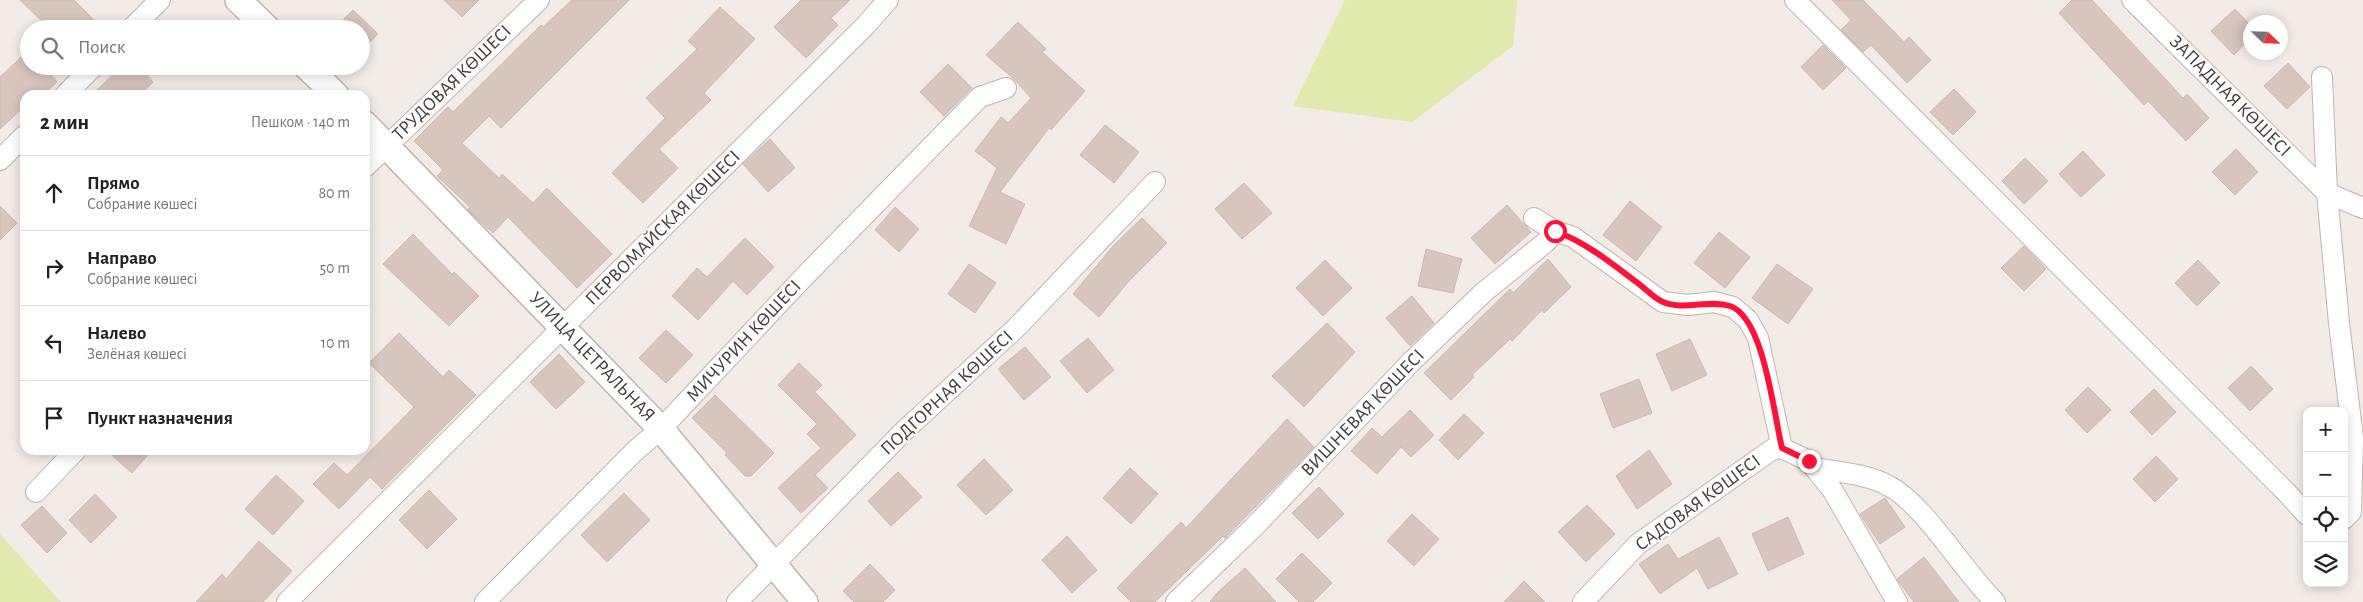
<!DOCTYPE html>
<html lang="ru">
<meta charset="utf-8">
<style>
:root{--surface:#fff;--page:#f2f2f2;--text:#222;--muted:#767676;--line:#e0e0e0}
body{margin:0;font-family:"Alegreya Sans",sans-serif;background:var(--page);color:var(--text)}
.controls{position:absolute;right:15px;bottom:15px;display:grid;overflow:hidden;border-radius:10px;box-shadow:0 2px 12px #0003}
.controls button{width:45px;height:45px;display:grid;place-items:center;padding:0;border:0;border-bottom:1px solid var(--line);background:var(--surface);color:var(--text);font:25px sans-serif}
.compass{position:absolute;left:2243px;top:15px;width:45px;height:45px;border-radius:50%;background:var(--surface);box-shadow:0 2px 12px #0003;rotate:113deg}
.stop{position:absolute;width:15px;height:15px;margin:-11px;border:4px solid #ff1138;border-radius:50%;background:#fff}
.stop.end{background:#ff1138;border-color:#fff;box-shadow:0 1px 5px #0008}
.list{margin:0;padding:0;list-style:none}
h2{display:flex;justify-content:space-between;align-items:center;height:65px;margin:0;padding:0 20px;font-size:21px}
h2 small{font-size:16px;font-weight:400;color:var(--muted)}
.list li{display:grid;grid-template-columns:32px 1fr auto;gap:15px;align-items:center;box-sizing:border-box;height:75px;padding:0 20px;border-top:1px solid var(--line)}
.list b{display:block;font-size:19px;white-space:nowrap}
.list p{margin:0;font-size:16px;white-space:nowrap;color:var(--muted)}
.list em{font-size:16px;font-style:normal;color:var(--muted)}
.icon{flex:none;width:28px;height:28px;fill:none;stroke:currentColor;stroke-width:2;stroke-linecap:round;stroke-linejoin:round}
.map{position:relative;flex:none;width:2363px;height:602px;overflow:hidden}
.search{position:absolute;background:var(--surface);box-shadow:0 2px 12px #0003;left:20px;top:20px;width:350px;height:55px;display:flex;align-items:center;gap:12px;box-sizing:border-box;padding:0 18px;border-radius:28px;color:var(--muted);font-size:19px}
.panel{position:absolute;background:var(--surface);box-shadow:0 2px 12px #0003;left:20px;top:90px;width:350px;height:365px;border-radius:15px}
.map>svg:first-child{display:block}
.green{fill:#e1e9ac}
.building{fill:#d8c5bd;stroke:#d0b8ad}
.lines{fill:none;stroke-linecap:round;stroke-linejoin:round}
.minor-casing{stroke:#c2b3ab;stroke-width:22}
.tertiary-casing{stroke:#c2b3ab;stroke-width:28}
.minor{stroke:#fff;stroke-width:20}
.tertiary{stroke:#fff;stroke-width:25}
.route{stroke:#ff1138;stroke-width:6}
.labels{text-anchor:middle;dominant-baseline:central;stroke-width:4;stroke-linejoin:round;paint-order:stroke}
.street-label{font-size:19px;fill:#463a35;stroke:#fff}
</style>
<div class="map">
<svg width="2363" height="602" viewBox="0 0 2363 602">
<rect width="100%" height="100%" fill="#f3ebe5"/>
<path class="green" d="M1345,0H1517L1513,46L1412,122L1293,106Z
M0,534L61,602H0Z"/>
<path class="building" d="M20,0H74L103,29H50Z
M444,0H479L462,17Z
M572,0H629L501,128L489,116L462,143L499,178L502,174L533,203L547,188L612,254L577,288L508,217L493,233L468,210L470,207L437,176L443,170L414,141L448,107L453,112L541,25L543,27Z
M801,0H850L831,18L838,25L806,58L774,27Z
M1832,0H1863L1904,42L1909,37L1931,60L1907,83L1871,45L1863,52L1841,30L1851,20Z
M2072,0H2092L2183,98L2187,94L2209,118L2186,141L2148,101L2144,105L2059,13Z
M720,7L755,39L704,93L711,100L659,149L678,168L643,203L612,173L665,118L646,98L697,49L688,41Z
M2235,9L2250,25V38L2234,55L2211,31Z
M353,10L378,34L361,51V29H334Z
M1018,22L1046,49L1042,52L1085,91L1051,130L1049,128L1000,192L1025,204L1006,244L969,226L997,168L975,151L1001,117L1008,123L1031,98L1014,79L986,55Z
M1823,45L1846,68L1823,90L1801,67Z
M29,50V66H43L57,82L43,95H25V106L0,129V77Z
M2288,63L2310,87L2287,109L2264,86Z
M948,64L972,88L944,116L920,92Z
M122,66H139L153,82L140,95H92Z
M1954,89L1976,112L1953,135L1930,112Z
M1105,125L1139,152L1114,183L1080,155Z
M770,139L795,168L768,192L743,164Z
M2236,149L2258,172L2235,195L2212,172Z
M2083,151L2105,175L2081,197L2059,174Z
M2025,158L2048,181L2024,204L2002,181Z
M1244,183L1272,213L1242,239L1215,209Z
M1630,201L1662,227L1636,261L1603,235Z
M1507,205L1531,232L1495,264L1471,238Z
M0,206L17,223L0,240Z
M895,207L919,229L899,252L875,230Z
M1142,218L1167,243L1128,282L1099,317L1073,294L1114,245Z
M1719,232L1750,257L1725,288L1694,263Z
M413,234L452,274L454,272L479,296L449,326L383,264Z
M745,238L774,267L747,295L733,281L698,320L672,296L697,268L707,277Z
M2024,246L2046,269L2024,291L2001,268Z
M1426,249L1462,259L1453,293L1418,286Z
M1548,259L1571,287L1544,313L1542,310L1512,341L1510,339L1472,375L1474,377L1451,400L1424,373L1510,289L1513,293Z
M1325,260L1352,288L1323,316L1296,288Z
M2198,260L2220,283L2197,306L2175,283Z
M969,264L996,283L975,313L948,294Z
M1777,264L1813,289L1788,324L1752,298Z
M1412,296L1434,323L1410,346L1386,318Z
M1327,323L1355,352L1304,407L1272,376Z
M666,330L693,355L666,383L639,358Z
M399,333L443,377L449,370L476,395L382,489L370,477L339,509L313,484L334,463L347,475L414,407L369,363Z
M1088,338L1114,370L1087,393L1060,361Z
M1690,339L1707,375L1672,391L1656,354Z
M1025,347L1051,377L1024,400L998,369Z
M559,354L585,382L556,409L530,382Z
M799,363L822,385L815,392L856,435L815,475L828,488L801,513L778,488L821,448L807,434L817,424L778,385Z
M2251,366L2273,389L2250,411L2228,388Z
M1639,379L1652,413L1613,428L1600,394Z
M2088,387L2111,410L2087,433L2065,410Z
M2154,389L2176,412L2152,435L2130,412Z
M715,395L774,453L751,476H745L725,455L727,453L692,418Z
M1410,410L1434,435L1411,457L1401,447L1377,474L1351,451L1372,428L1382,437Z
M1464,414L1484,433L1458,460L1439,440Z
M1287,419L1314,447L1225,538L1223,536L1155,602H1131L1117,588L1181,522L1186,528Z
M106,450H152L132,473Z
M1649,450L1672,484L1637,509L1616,476Z
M2156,456L2178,479L2155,502L2133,479Z
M984,459L1013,490L986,515L957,485Z
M1130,468L1158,494L1131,524L1103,498Z
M898,472L922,497L891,526L868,501Z
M276,475L304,501L273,535L245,509Z
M1319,487L1344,514L1318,539L1292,513Z
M429,490L457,519L427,549L399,520Z
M624,493L650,520L607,562L581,535Z
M95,494L117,517L91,543L69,520Z
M1885,498L1905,527L1880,544L1860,514Z
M1587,505L1615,534L1586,562L1558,532Z
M42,506L67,533L47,553L21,525Z
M1412,514L1439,539L1414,566L1387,541Z
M1788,517L1804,554L1768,571L1752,534Z
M1067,536L1097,570L1072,593L1042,560Z
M1719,537L1738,574L1708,589L1697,568L1660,594L1639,564L1668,544L1678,559Z
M259,541L292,571L263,602H196L222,574L226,579Z
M1302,553L1332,583L1313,602H1299L1276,579Z
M1924,557L1959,602H1914L1897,579Z
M870,564L895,590L883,602H854L843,591Z
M1245,568L1276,602H1210L1217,593Z
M1524,581L1545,602H1504Z"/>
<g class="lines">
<g class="minor-casing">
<path id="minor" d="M1795,0L2287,493L2307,515
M2132,0L2327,193L2363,208
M131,29L160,0
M2322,77L2327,193L2339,323L2353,438L2351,512L2344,519
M65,95L94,66
M0,160L25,135
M365,167L539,0
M1534,218L1555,231L1573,237L1663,302L1688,305L1714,302L1733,307L1748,320L1758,338L1782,448
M1815,468C1838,472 1868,474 1889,486C1925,505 1963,571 1995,602
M36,492L76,450
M287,602L865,26L888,0
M485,602L636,450L661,429L800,281L980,97L1006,88
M737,602L904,431L1017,327L1155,182
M1176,602L1254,527L1411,362L1484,292L1546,242L1555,231
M1583,602L1638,544L1773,449L1782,448L1809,461L1833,491L1897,602"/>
</g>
<g class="tertiary-casing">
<path id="tertiary" d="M238,0L268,29
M306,66L336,95
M365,124L661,429L805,602"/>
</g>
<use href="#minor" class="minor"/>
<use href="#tertiary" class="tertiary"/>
</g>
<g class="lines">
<path class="route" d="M1555,231C1585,242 1610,262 1635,281C1644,287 1653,298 1663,302C1684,311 1709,299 1730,306C1764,317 1774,416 1782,448L1809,461"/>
</g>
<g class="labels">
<g class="street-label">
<text transform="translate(452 83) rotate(-44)">ТРУДОВАЯ КӨШЕСІ</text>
<text transform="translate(2230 96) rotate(45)">ЗАПАДНАЯ КӨШЕСІ</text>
<text transform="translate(663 228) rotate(-45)">ПЕРВОМАЙСКАЯ КӨШЕСІ</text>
<text transform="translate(744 341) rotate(-47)">МИЧУРИН КӨШЕСІ</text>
<text transform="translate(592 357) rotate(46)">УЛИЦА ЦЕТРАЛЬНАЯ</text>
<text transform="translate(947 393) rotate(-43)">ПОДГОРНАЯ КӨШЕСІ</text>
<text transform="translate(1363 413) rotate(-46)">ВИШНЕВАЯ КӨШЕСІ</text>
<text transform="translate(1698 503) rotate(-36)">САДОВАЯ КӨШЕСІ</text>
</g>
</g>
</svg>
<div class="controls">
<button>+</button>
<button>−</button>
<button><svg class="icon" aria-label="locate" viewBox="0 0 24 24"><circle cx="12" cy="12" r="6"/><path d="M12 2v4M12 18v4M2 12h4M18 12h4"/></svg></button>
<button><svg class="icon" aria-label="layers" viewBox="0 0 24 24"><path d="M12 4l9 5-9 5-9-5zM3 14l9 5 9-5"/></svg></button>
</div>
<svg class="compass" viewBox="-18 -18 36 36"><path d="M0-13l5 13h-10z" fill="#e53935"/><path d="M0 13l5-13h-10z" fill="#767676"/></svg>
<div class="stop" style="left:1555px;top:231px"></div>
<div class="stop end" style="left:1809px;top:461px"></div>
<div class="search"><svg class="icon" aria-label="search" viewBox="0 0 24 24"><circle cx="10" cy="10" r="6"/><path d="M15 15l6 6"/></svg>Поиск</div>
<section class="panel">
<h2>2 мин<small>Пешком · 140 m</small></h2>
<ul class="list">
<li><svg class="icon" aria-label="ahead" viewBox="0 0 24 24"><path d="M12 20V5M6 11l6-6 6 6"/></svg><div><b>Прямо</b><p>Собрание көшесі</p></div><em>80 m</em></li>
<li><svg class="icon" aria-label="right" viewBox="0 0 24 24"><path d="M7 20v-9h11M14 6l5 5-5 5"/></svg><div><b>Направо</b><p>Собрание көшесі</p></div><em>50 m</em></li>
<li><svg class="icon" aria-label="left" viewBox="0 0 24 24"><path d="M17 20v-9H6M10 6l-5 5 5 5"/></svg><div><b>Налево</b><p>Зелёная көшесі</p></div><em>10 m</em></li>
<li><svg class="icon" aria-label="arrive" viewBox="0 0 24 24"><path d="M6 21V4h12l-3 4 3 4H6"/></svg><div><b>Пункт назначения</b></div></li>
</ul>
</section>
</div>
